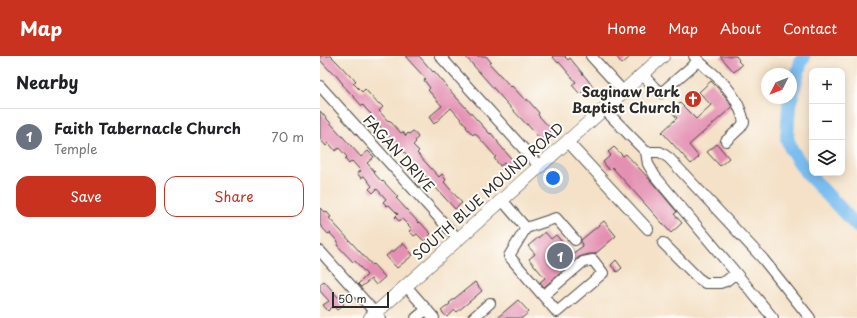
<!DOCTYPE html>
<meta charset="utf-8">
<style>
:root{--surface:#fff;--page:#f2f2f2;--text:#202124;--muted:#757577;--line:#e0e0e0;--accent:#c8321e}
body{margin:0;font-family:"Playpen Sans",sans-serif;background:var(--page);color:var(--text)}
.controls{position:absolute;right:12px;top:12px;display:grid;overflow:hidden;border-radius:8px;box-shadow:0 2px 10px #0003}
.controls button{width:36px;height:36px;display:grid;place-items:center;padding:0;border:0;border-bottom:1px solid var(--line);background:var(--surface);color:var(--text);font:20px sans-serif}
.compass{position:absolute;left:441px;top:12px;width:36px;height:36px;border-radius:50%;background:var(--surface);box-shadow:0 2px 10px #0003;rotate:228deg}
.scale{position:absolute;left:12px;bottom:10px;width:57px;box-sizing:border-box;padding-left:4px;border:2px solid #2b2b2b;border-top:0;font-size:11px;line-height:14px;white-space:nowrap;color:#2b2b2b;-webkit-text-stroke:3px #fdfcf7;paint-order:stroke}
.you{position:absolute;left:233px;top:122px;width:14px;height:14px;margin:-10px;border:3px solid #fff;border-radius:50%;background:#1a73e8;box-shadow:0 0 0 6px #1a73e833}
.badge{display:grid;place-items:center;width:26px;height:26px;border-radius:50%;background:var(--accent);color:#fff;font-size:13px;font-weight:700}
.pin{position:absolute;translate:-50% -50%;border:2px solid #fff;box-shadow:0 1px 4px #0006}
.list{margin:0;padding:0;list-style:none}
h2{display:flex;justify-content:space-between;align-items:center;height:52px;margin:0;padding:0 16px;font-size:17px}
h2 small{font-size:13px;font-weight:400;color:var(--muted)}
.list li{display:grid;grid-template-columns:26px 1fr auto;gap:12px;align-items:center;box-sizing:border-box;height:56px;padding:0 16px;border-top:1px solid var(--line)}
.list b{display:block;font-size:15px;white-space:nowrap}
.list p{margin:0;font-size:13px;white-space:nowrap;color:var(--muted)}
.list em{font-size:13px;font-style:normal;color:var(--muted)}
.actions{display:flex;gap:8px;padding:12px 16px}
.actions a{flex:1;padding:9px 0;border:1px solid var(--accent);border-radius:12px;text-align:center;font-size:14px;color:var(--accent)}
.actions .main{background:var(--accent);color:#fff}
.icon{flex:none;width:22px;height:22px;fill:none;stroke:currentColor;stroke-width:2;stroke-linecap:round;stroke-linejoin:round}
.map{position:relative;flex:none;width:537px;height:262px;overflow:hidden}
header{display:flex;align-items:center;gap:24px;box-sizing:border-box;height:56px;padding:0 20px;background:var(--accent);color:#fff}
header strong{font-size:19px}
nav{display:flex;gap:22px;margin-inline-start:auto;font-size:14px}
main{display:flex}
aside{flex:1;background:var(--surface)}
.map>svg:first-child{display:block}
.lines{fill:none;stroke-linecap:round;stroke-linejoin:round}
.river{stroke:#7abef0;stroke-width:14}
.building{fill:#e490b2}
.minor-casing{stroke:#494642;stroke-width:12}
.major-casing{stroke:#494642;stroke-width:14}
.minor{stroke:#fff;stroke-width:10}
.major{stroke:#fff;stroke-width:13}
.labels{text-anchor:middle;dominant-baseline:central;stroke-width:4;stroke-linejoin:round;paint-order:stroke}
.poi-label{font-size:14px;font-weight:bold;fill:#2b2b2b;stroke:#fdfcf7;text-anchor:end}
.street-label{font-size:14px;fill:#2b2b2b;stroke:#fdfcf7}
</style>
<header>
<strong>Map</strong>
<nav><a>Home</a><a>Map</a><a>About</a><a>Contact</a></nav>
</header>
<main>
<aside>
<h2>Nearby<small></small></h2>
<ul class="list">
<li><span class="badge" style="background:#6b7280">1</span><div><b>Faith Tabernacle Church</b><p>Temple</p></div><em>70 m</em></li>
</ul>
<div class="actions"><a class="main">Save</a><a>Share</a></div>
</aside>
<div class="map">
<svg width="537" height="262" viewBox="0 0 537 262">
<rect width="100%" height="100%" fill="#fdfcf7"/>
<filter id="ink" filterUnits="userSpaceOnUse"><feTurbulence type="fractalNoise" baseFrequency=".025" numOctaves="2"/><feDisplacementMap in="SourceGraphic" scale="8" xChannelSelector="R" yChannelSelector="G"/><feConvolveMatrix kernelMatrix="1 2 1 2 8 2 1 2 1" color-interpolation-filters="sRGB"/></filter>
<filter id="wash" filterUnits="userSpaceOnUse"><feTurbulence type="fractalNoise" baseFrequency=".012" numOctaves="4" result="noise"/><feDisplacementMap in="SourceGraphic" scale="16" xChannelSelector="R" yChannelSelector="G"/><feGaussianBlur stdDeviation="0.9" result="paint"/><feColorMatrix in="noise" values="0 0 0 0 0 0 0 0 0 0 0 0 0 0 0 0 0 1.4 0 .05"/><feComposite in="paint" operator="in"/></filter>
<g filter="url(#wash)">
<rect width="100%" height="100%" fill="#f4e1c7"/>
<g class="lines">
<path class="river" d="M471,42L469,48L467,82L471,93L486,116L537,170
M471,42L481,5L484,0"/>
</g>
<g id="blocks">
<path class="building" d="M0,0H11L18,7L31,21L32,20L36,25L33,27L42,36L45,33L58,48L59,47L63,51L59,55L68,65L69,64L81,77L83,76L86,80L88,77L89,78L93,75L98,81L95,85L96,86L93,89L99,95L97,97L119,121L122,118L126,124L124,126L142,147L135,153L114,130V129L106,120L105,121L86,100L87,99L78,89L77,90L50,59L51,58L46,53L43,49L42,50L22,28H23L14,17L13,18L0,4Z
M85,0H99L113,16L114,15L126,29H125L170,78L171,77L178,86V87L195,107L189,112L184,107L180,110L174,102L176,101L155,77L153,79L146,71L147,70L131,52L114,68L109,61L122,50L108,34L110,32L104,24L106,23Z
M145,0H166L171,6L169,7L191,31L192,30L206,45L207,43L219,57L218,59L232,74L221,84L207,68V69L192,53Z
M232,0H246L245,1L248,4L250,2L275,33L268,39L264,34L260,38L252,29L256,26L239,6L238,7Z
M296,0H311L302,8Z
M400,0H416L419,4L418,5L422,9L414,16Z
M391,25L405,40L412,51L369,89L379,101L371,108L342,76L357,62L351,55L360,47L376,63L391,49L379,36Z
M0,55L22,80L41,101L48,95L54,101L47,107L55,116L54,117L62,126L63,125L78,141L76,142L99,167L100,166L111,178L104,185L97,178L94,180L89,175L92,173L82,163L79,165L75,161L78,158L69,149L67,150L63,146L66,143L57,133L53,137L49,133L52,130L44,120L41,122L37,117L41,115L32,105L29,108L25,103L27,101L19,92L15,95L9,87L6,90L0,83Z
M397,88L409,102L400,110L387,96Z
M294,91L303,100L306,98L330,124L357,156L354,158L362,167L351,177L292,111L289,114L283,106L291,99L288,96Z
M0,152L4,156L6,155L11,161L9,162L52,209L53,208L65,221L56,229L51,223L41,231L38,228L47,219L35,205L33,206L17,189L19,187L10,177L8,178L0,169Z
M284,165L296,180L275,198H269L259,201L224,231L220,226L225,222L209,203L215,198L208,190L225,176L231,183L236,179L252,198L263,190L261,187V184Z
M83,187L93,199L77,212L66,200L72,195L73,196Z
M296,204L302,212L297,216L291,209Z
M4,225L24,248L17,254L14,251L13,252L12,251L8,255L3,249L9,245L0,235V228Z
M155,226L162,235L137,256L135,254L127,261L121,255L130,248L129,247Z
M198,244L209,256L202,262H177Z"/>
</g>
</g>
<g filter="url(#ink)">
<use href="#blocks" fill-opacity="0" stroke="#494642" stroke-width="1"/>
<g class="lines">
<g class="minor-casing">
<path id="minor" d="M120,0L220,111
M271,0L303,35
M374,0C381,8 389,14 397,21C411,34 420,48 424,66L421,71L406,85
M322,18L334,31L341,37L378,5
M0,30L138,183
M284,53L326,96L328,108L335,120L416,217L453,262
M248,86L328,173
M326,96H340L349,102L443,203L490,262
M182,144L206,172
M343,187L378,222L385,227H400L406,225L416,217
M0,195L60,262
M86,230L114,262
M223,240L263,206L273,204L283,217L237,256L189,200L206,172L236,162L255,184
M96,262L107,253
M153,262L170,247"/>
</g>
<g class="major-casing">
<path id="major" d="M50,262L343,0"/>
</g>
<use href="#minor" class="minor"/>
<use href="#major" class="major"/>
</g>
</g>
<defs>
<g id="church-disc" transform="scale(0.9)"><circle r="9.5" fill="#c8321e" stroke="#fdfcf7"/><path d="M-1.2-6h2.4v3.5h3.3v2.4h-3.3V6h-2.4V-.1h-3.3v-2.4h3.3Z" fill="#fff"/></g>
</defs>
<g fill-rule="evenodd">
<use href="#church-disc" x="373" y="43"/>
</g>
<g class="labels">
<g class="poi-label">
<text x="360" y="35">Saginaw Park<tspan x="360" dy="16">Baptist Church</tspan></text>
</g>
<g class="street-label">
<text transform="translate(79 97) rotate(48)">FAGAN DRIVE</text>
<text transform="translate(168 135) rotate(-42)">SOUTH BLUE MOUND ROAD</text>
</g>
</g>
</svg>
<div class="controls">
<button>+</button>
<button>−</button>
<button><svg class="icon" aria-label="layers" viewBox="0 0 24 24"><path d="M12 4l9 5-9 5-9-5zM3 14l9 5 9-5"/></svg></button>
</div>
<svg class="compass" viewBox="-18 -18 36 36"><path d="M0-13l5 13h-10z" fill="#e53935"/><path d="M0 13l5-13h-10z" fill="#757577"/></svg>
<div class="scale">50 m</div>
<div class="you"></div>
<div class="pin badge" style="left:240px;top:200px;background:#6b7280">1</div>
</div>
</main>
